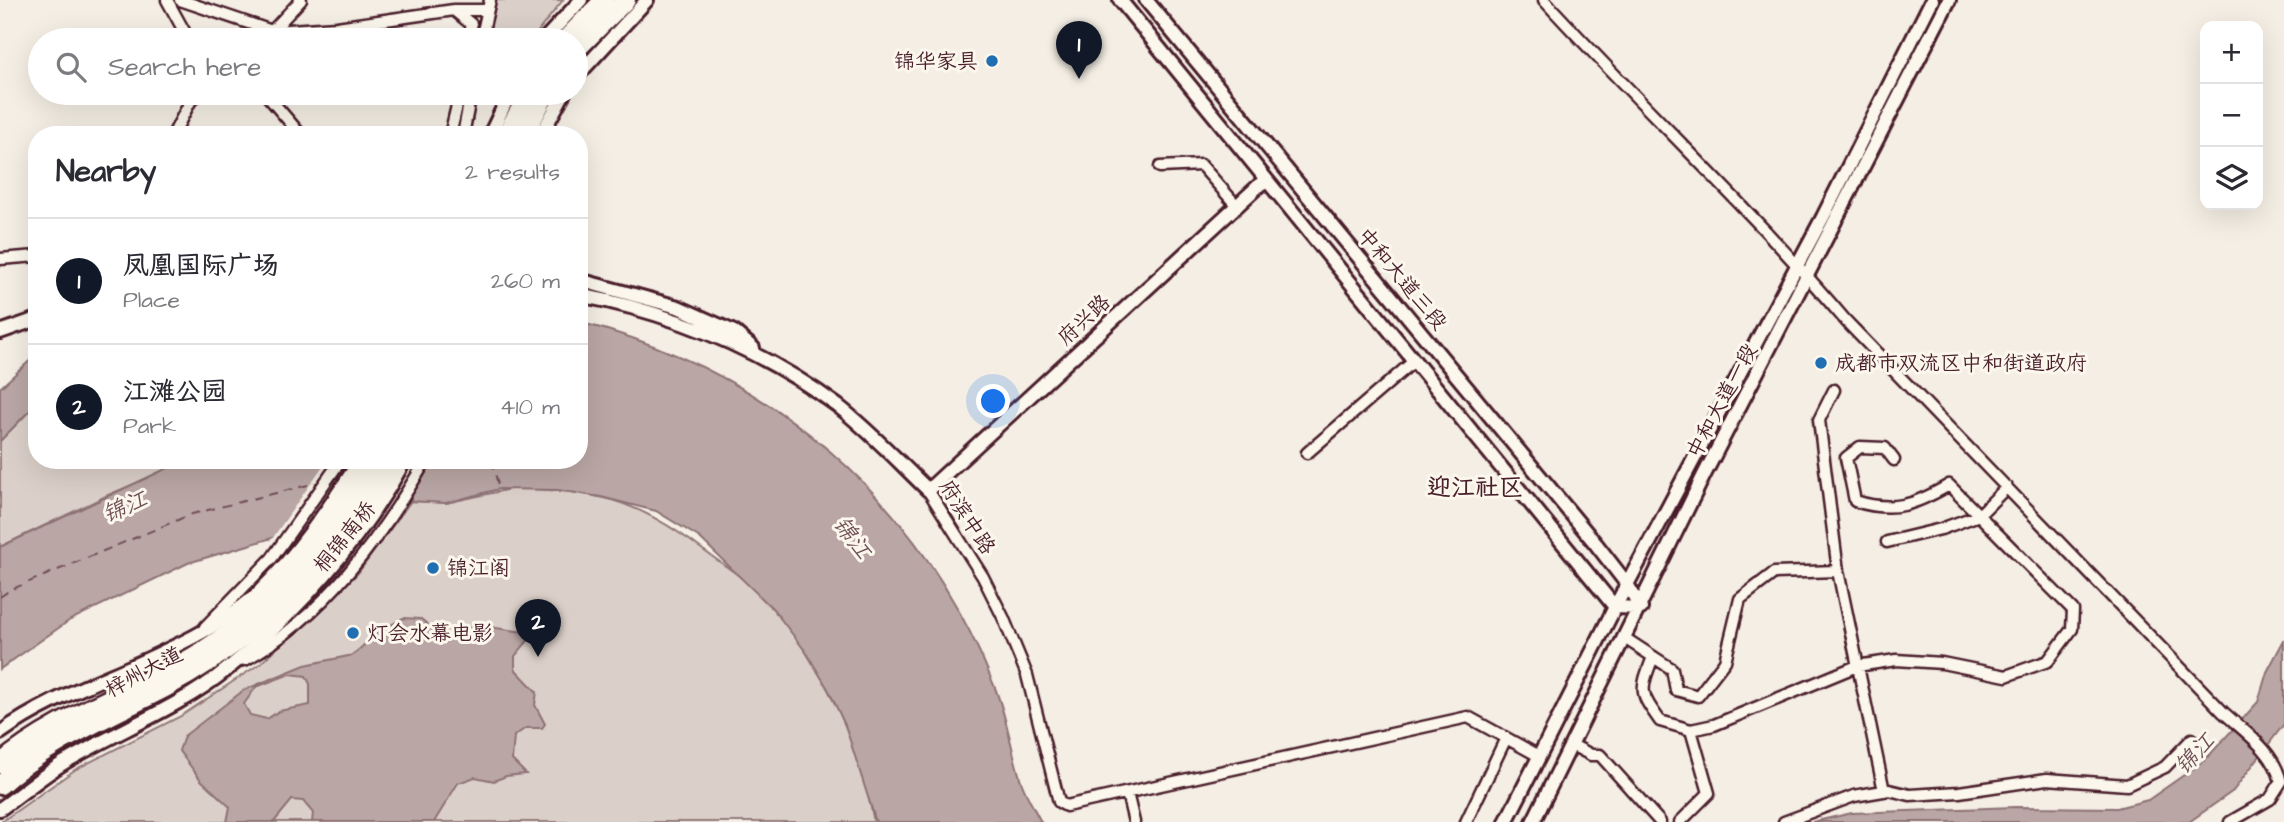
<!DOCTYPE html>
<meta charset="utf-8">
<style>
:root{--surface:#fff;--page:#f2f2f3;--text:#2b2b33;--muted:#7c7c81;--line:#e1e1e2;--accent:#111827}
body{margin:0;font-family:"Architects Daughter","LXGW WenKai TC",sans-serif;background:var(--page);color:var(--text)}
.controls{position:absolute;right:21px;top:21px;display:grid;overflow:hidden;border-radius:14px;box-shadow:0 7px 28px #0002}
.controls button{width:63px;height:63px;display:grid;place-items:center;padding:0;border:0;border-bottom:2px solid var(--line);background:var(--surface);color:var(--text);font:35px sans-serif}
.you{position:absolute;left:994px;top:402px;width:24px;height:24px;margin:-18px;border:5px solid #fff;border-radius:50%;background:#1a73e8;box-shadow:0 0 0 10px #1a73e833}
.badge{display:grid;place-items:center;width:46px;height:46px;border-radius:50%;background:var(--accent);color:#fff;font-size:23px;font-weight:700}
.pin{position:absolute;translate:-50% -58px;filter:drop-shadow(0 2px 4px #0008)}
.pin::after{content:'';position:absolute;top:37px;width:24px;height:21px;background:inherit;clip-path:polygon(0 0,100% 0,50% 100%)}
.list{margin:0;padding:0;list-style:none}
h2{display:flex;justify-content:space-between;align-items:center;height:91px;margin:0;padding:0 28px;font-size:30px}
h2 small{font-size:23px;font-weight:400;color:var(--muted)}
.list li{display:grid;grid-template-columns:46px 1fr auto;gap:21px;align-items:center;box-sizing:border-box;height:126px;padding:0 28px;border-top:2px solid var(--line)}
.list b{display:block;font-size:26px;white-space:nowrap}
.list p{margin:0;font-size:23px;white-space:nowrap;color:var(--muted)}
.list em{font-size:23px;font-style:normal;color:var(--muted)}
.icon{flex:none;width:38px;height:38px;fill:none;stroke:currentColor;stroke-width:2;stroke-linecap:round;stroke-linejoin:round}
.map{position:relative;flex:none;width:2284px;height:822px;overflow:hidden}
.search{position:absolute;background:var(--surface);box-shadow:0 7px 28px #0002;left:28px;top:28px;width:560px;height:77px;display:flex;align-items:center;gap:18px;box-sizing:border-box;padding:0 24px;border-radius:38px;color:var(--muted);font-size:26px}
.panel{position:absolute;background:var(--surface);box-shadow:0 7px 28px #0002;left:28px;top:126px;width:560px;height:343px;border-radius:28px}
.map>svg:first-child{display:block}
.green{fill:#dbd0c9;stroke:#92787a;stroke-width:2}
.water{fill:#baa7a5;stroke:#8d7174;stroke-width:2;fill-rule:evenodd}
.pier{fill:#f4eee4}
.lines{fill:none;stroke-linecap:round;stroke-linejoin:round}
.ferry{stroke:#714f56;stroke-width:2;stroke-dasharray:9 7;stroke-linecap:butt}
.street-casing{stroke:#4a1f2b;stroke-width:15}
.secondary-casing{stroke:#4a1f2b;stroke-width:18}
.highway-casing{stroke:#4a1f2b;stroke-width:23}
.street{stroke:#fbf7ec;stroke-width:10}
.secondary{stroke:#fbf7ec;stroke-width:12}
.highway{stroke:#fbf7ec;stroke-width:18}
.poi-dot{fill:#1f6fb2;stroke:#fbf7ec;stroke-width:2.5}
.labels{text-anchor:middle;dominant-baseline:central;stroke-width:6;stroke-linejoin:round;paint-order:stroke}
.poi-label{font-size:21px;fill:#4a1f2b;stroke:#fbf7ec;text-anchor:start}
.street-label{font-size:21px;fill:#4a1f2b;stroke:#fbf7ec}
.water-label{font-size:23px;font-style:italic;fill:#714f56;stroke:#fbf7ec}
.quarter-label{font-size:24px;font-weight:bold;fill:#4a1f2b;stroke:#fbf7ec}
</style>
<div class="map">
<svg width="2284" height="822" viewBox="0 0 2284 822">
<rect width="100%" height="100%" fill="#f4eee4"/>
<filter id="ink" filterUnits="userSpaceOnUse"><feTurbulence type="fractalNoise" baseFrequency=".0143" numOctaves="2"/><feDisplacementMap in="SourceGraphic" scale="14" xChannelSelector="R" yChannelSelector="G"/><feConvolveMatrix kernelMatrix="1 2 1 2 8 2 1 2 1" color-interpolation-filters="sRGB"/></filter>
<g filter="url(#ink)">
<path class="green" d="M494,0H563L531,40H486Z
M37,403V460H193L108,495L0,547V441Z
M515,488C543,489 572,491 599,497C636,504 673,527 703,550C718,561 736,572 750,585C816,647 857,734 874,822H1L76,769L181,716L261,663L358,573L411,501L446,503Z"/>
<path class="water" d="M579,322C772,372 918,497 993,683C1007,715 1011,751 1022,784C1027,797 1035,810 1041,822H876L845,725L828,689L806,652L773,609L700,538L656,511L601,497L558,490L499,489L446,503L411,501L329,521L188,563L70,620L0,669V547L172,466L193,460H579Z
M37,354V403L0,441V388Z
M403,618L421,619L442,636L456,635L476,625L530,633L531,637L515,656V669L537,692L535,705L545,724L542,728H526L514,736L512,760L526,774L506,776L494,781L475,777L458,783L434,822H312L313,813L303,801L292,800L274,822H227L230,807L201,780L179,751L184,736L244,690L305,665L353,655L377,633ZM290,674L306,676L310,684V705L279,711L267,719L250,715L244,704L256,687Z
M2284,640V724L2233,791L2189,822H1812L1852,813L2015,807L2117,808L2148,800L2204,761L2258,702L2267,672Z"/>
<path class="pier" d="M327,460H430L400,507L270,542Z"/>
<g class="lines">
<path class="ferry" d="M492,460L498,485
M332,479L344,476
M0,597L10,590L192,514L320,482"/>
<g class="street-casing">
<path id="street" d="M167,0L189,40
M180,0L272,31L337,27L454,10H487
M1544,0C1643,108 1752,210 1846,321L2223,712C2246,733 2274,751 2281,782L2270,799L2230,822
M455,11L471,24L473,40
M257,40L272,31L301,0
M481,40L490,0
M265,93L301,135
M173,135L190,102L198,93
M450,135L460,93
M463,135L471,93
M1160,167L1201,165L1237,206
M0,259L37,256
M1834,390L1819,420L1838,571L1884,791
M1307,453L1414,361
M928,490L983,577L1003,617L1027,675L1059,802L1066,806L1468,717L1539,756
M1887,542L1941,529L1979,515L2007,487
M205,627L272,558L341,460
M1626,639L1672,669L1676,690L1698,696L1725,661L1740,599L1774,573L1838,571
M1653,657C1640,691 1639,692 1660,721L1691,730L1709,793L1680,822
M245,660C325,616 381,537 426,460
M1691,730L1714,725L1857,666L1896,660L1942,663L2006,676L2048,661L2072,629L2073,610L1949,485C1915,505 1893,513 1855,501L1846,458L1860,447L1885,448L1894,460
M1572,745L1591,755H1600L1660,822
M1127,793L1134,822
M1466,822L1506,738
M1784,822L1854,796L1889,790L1910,795L1959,792L2047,779L2127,785L2165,767L2192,739"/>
</g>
<g class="secondary-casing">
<path id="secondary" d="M1120,0L1615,607L1641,608
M1146,0L1596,544L1627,584L1641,608
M544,40L581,0
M576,77L647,0
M490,135L510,93
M541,135L564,93
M579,280L678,307L734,332L753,348
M579,295C672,313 761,349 838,406C870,431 899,462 928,490L1266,179
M0,332L37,319
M0,733C50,697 108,679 163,652C195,637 234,617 259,592C298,554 330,506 360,460
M0,809C21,794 42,776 65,762C117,731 179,708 226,670C298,613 361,540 405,460
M1506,822L1615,607L1823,217L1932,0
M1533,822L1704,475L1949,0"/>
</g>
<g class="highway-casing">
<path id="highway" d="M565,40L604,0
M576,50L626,0
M506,135L529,93
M524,135L546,93
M0,764C52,720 123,695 182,663C265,618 328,539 376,460
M0,785C48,742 109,717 165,688C261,637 341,555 394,460"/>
</g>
<use href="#street" class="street"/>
<use href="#secondary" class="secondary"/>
<use href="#highway" class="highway"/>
</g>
</g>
<g class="poi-dot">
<circle cx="992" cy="61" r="7"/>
<circle cx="1821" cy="363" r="7"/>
<circle cx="433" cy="568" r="7"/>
<circle cx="353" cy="633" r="7"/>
</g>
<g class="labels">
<g class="poi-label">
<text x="978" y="61" text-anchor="end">锦华家具</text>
<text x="1835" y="363">成都市双流区中和街道政府</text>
<text x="447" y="568">锦江阁</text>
<text x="367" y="633">灯会水幕电影</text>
</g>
<g class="street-label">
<text transform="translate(1402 279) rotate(50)">中和大道三段</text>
<text transform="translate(1084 320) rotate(-43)">府兴路</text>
<text transform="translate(1722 401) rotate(-62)">中和大道一段</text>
<text transform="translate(967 517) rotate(57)">府滨中路</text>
<text transform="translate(345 537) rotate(-51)">桐锦南桥</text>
<text transform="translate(144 672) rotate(-28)">梓州大道</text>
</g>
<g class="water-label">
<text transform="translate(125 507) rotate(-24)">锦江</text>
<text transform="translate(852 538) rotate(53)">锦江</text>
<text transform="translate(2195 754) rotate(-47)">锦江</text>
</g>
<g class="quarter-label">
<text x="1475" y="488">迎江社区</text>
</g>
</g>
</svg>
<div class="controls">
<button>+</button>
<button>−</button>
<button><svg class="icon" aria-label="layers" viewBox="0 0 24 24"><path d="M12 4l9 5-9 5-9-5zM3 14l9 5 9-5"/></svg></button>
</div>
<div class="you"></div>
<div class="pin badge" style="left:1079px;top:79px">1</div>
<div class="pin badge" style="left:538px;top:657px">2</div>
<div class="search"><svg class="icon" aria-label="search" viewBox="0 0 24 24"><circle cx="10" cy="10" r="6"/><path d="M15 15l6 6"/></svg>Search here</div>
<section class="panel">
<h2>Nearby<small>2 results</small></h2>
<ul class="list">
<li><span class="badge">1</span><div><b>凤凰国际广场</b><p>Place</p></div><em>260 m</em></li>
<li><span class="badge">2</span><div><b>江滩公园</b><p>Park</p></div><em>410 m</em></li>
</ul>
</section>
</div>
